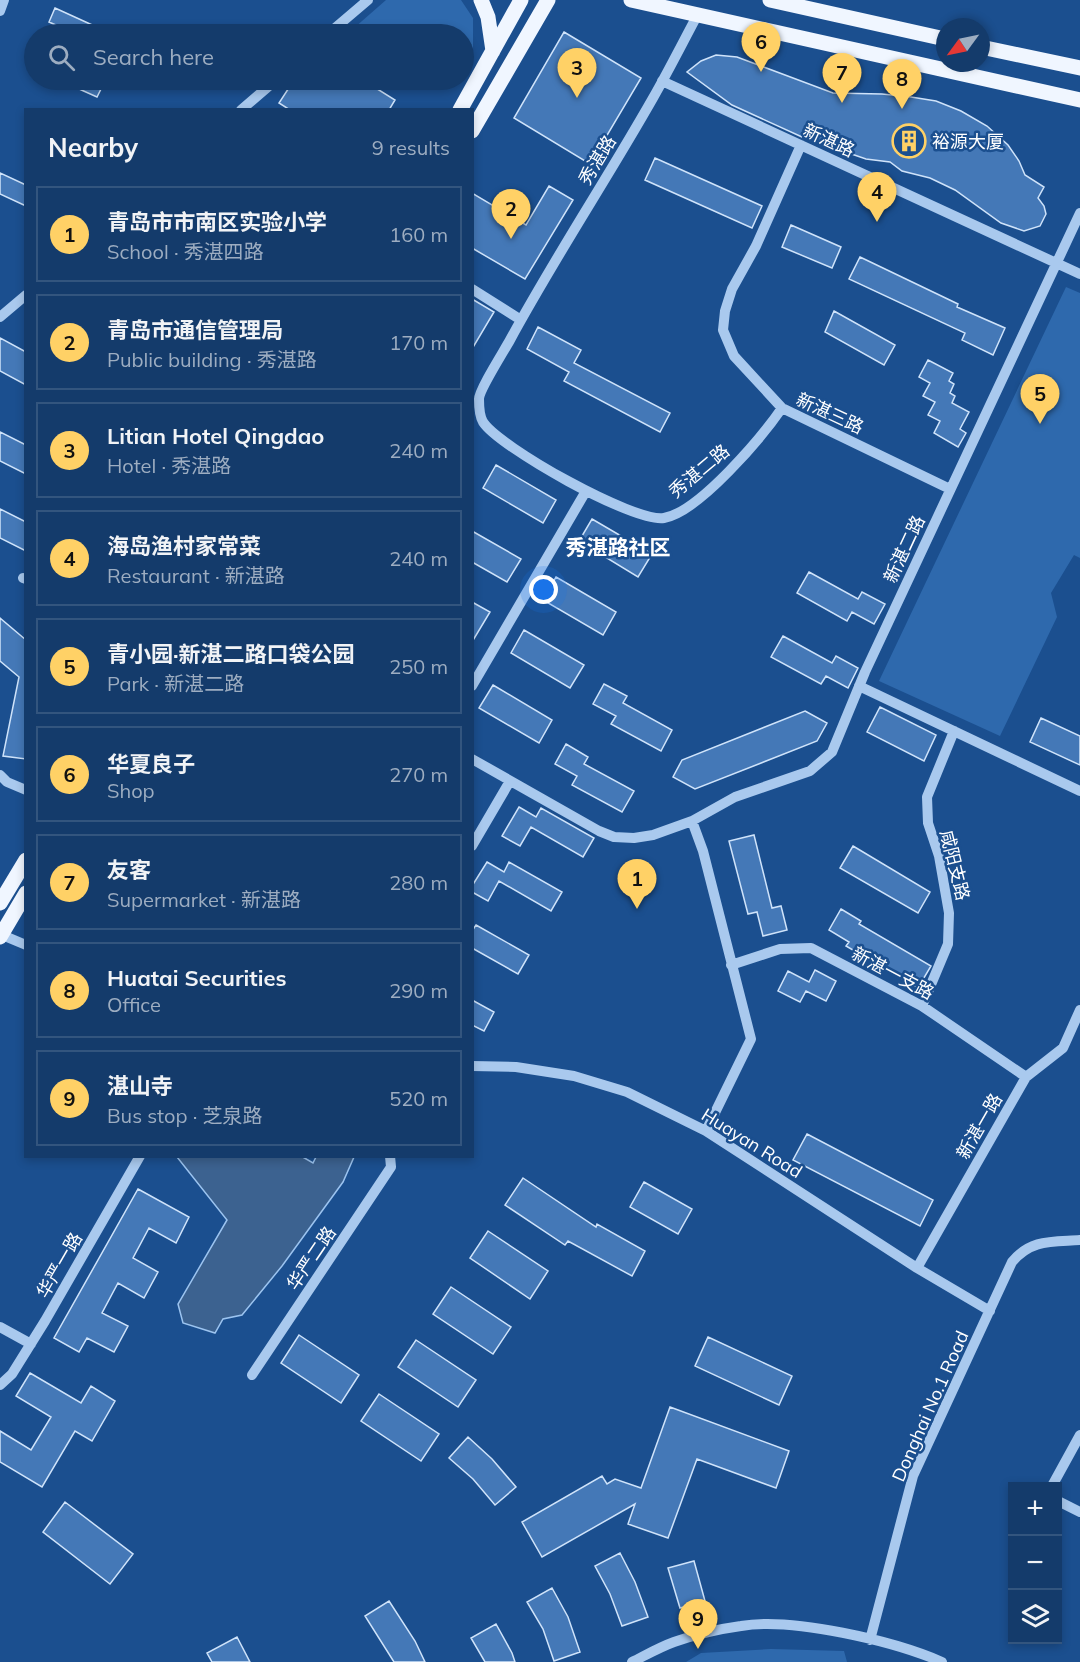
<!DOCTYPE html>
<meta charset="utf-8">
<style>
:root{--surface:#143b6b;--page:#214673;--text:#f1f3f6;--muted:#9dadc1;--line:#33557e;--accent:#ffd166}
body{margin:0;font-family:Mulish,"Noto Sans SC",sans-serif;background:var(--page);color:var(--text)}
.controls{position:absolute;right:18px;bottom:18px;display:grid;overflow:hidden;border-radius:0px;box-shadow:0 3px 9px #0003}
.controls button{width:54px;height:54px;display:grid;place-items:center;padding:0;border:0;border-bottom:2px solid var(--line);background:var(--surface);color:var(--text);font:30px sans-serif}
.compass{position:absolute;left:936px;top:18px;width:54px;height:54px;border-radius:50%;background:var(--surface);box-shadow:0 3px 9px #0003;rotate:237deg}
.you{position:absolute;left:544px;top:590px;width:21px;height:21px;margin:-15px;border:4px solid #fff;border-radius:50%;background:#1a73e8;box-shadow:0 0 0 9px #1a73e833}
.badge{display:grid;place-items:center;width:39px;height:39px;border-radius:50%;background:var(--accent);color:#111;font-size:20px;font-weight:700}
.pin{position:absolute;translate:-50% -50px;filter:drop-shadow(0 2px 3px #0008)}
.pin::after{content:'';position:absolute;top:32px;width:21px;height:18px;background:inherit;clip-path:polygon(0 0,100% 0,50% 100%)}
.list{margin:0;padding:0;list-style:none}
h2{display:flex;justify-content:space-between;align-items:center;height:78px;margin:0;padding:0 24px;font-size:26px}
h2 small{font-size:20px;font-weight:400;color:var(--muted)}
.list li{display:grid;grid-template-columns:39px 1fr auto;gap:18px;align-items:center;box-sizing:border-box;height:96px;margin:0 12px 12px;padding:0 12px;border:2px solid var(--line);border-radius:0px}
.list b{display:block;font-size:22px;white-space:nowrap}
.list p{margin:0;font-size:20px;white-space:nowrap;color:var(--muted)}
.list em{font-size:20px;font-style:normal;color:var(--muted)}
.icon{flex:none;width:33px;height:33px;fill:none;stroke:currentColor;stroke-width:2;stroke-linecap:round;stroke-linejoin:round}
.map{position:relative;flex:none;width:1080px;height:1662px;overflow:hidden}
.search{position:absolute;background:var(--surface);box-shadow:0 3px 9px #0003;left:24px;top:24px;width:450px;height:66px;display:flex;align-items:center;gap:15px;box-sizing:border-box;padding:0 21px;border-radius:33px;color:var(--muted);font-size:22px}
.panel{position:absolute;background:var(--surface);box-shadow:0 3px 9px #0003;left:24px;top:108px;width:450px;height:1050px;border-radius:0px}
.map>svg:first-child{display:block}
.green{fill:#2e69ad}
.water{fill:#3c6290;stroke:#9cc4f0;stroke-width:1.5}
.building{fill:#4478b7;stroke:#cfe3fa;stroke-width:1.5}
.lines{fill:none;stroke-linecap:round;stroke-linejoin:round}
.minor{stroke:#a9c9ee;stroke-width:10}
.major{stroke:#f0f6ff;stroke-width:15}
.labels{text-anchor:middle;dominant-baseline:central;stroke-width:5;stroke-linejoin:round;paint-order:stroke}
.street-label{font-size:18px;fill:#fff;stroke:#1b4f8f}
.poi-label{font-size:18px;fill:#fff;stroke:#1b4f8f;text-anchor:start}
.quarter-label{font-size:21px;font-weight:bold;fill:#fff;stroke:#1b4f8f}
</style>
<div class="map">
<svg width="1080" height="1662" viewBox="0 0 1080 1662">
<rect width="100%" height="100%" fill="#1b4f8f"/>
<path class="green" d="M386,0H461L473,18V47L464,66V34H365L354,28Z
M1066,287L1080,293V558L1074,555L1051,593L1057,617L1000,736L879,681Z
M771,1649L844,1651L847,1662H686L701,1653Z"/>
<path class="water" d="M301,1156L313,1163L316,1157H354L343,1182L282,1266L242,1315L223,1319L215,1333L183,1323L178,1304L227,1220L177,1157Z"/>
<path class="building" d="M55,8L112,34H76L49,22Z
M564,32L641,78L590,164L514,118Z
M716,55L737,57L833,93L882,94L911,97L936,101L961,111L987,126L1008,145L1019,161L1025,175L1044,187L1038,198L1044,206L1046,214L1040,226L1024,231L1001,223L955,190L930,178L902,171L890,162L866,159L802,137L732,105L687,72L701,61Z
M59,80H95L104,83L97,97Z
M294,80H363L395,100L389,110H290L279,103Z
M655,158L762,206L752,228L645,180Z
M0,173L26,185V206L0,194Z
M549,186L573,200L525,279L472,248V193L526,225Z
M791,225L841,247L832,268L782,247Z
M860,257L958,304L957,307L1005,328L993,355L962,340L965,333L849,279Z
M472,299L494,312L472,349Z
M834,311L895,345L884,365L825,332Z
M538,327L581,350L574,363L670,413L660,432L564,381L569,372L527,349Z
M0,338L26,352V385L0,371Z
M928,360L953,373L949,381L954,384L950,393L955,396L952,403L969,412L960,429L966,433L958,447L934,433L940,421L928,415L935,402L923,396L930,383L919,377Z
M0,432L26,445V474L0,461Z
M496,465L556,500L543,523L483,488Z
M0,509L26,522V551L0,538Z
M592,519L652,554L638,577L579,541Z
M472,531L521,559L507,582L472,562Z
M809,572L858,599L862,592L885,604L874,624L852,612L847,621L797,593Z
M556,577L616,612L603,635L543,600Z
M472,602L490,612L472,642Z
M0,618L26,640V759L3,756L19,677L0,661Z
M524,630L584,665L570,688L511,653Z
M783,636L832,663L836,656L858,668L848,688L826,676L821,684L771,657Z
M604,684L627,696L623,703L672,730L661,751L611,724L616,716L593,704Z
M493,685L552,720L539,743L479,708Z
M880,707L936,735L924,761L867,732Z
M805,711L827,723L817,741L695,789L673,777L682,760Z
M1041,718L1080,736V765L1030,742Z
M566,744L588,757L584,764L634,791L622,812L572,785L577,776L555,764Z
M519,807L536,817L541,808L594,838L583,857L531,827L520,846L502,836Z
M754,835L772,908L781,906L787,930L763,936L757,912L748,914L729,841Z
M853,846L930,892L918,913L840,868Z
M487,862L504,872L509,862L562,892L551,911L499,881L488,901L472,892V886Z
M841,909L861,921L859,924L931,966L918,988L846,946L849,942L829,930Z
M476,925L529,955L518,974L472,948V931Z
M815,970L836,981L826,1001L806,991L800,1002L778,991L788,971L809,982Z
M472,1000L494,1012L484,1031L472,1025Z
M807,1134L933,1200L920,1226L793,1160Z
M523,1178L596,1227L597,1224L645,1251L632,1276L568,1241L565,1245L505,1205Z
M644,1182L692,1209L678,1234L630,1207Z
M138,1189L189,1217L176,1243L149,1228L133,1258L158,1272L144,1298L118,1283L102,1313L128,1326L114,1352L87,1338L79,1352L54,1338Z
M488,1231L548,1271L530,1299L470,1258Z
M451,1287L511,1327L493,1354L433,1314Z
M299,1335L359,1375L341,1403L281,1363Z
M708,1337L792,1376L779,1405L695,1366Z
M416,1340L476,1380L458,1407L398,1367Z
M30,1373L81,1403L91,1386L115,1401L92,1441L75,1431L42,1487L0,1462V1431L31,1450L51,1417L16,1396Z
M379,1394L439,1434L421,1461L361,1421Z
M670,1407L789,1451L776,1488L697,1459L668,1538L628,1524L635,1504L542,1557L522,1522L602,1476L607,1484L615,1479L641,1488Z
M468,1437L492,1459L516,1487L495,1505L473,1479L449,1458Z
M65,1502L133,1554L110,1584L43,1532Z
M620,1553L635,1582L648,1617L622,1626L610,1594L595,1566Z
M694,1561L705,1601L680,1608L668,1568Z
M552,1588L568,1617L580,1652L554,1661L543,1629L527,1602Z
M389,1601L415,1641L425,1662H394L365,1616Z
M496,1624L512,1653L515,1662H485L471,1638Z
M237,1637L250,1662H212L207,1653Z"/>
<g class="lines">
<path class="minor" d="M0,11L4,0
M698,14C683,42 669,70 653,98C607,179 555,257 510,340C504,351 479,390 479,399C479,405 480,417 483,422C499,447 634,523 664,518C699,512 762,437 782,408
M328,34L368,0
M662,81L1080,274
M241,110L276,80
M801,145L756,246L732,289L725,311L723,330L734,356L782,408L950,489
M472,289L521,320
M0,317L26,295
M23,578L26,579
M472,686L586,491
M859,686L1080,791
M472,759L599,831L614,837L634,838L653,835L692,821L735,797L810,771L832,752L865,672L1080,213
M0,775L7,782L26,790
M692,821L703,851L751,1039L706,1131
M472,846L510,781
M0,934L26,945
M731,965L780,949L811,948L922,1006L1026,1077
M922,1006L948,944L949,913L939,856L928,823L927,797L954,731
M472,1066L516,1067L574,1076L627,1092L706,1131L917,1268L990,1311
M917,1268L1026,1077L1063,1048L1080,1010
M0,1327L31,1344
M252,1375L391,1167L390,1156
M0,1385L12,1374L45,1321L140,1156
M1052,1486L1080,1435
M1058,1501L1080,1512
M870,1640L913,1476L1012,1262C1031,1239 1052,1242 1080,1240
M632,1662C646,1655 660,1647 674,1642C694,1635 719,1629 741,1626C792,1617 894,1641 942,1662"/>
<path class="major" d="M481,0L488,17L493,51
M631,0L1080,100
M770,0L945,39
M981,47L1080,68
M460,110L521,0
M472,131L548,0
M0,903L26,860
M0,937L26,893"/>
</g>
<defs>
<g id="building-ring" transform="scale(1.725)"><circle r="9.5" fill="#1b4f8f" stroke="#ffd166" stroke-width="1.5"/><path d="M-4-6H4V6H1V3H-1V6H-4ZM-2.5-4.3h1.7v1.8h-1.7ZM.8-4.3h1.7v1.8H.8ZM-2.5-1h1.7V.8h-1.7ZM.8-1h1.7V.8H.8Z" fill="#ffd166"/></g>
</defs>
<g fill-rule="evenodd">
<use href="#building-ring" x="909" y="141"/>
</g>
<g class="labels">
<g class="street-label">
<text transform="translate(829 140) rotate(25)">新湛路</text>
<text transform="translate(597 160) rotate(-59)">秀湛路</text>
<text transform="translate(830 413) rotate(25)">新湛三路</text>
<text transform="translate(699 471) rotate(-40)">秀湛二路</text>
<text transform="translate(904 549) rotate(-65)">新湛二路</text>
<text transform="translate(955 865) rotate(76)">咸阳支路</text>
<text transform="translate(893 973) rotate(28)">新湛一支路</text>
<text transform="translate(979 1126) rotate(-60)">新湛一路</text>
<text transform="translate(752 1143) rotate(32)">Huayan Road</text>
<text transform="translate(311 1258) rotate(-56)">华严二路</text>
<text transform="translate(59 1265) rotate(-60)">华严一路</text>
<text transform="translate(930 1406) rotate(-66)">Donghai No.1 Road</text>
</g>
<g class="poi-label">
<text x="932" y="141">裕源大厦</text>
</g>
<g class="quarter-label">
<text x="618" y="547">秀湛路社区</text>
</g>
</g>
</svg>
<div class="controls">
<button>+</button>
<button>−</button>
<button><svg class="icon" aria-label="layers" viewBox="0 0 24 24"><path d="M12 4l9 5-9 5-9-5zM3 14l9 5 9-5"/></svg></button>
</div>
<svg class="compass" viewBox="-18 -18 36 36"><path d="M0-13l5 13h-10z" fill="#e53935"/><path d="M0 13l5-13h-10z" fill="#9dadc1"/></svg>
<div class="you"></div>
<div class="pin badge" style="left:637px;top:909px">1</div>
<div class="pin badge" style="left:511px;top:239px">2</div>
<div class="pin badge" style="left:577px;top:98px">3</div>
<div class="pin badge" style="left:877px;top:222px">4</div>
<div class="pin badge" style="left:1040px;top:424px">5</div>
<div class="pin badge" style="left:761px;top:72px">6</div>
<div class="pin badge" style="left:842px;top:103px">7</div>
<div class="pin badge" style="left:902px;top:109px">8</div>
<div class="pin badge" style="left:698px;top:1649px">9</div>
<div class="search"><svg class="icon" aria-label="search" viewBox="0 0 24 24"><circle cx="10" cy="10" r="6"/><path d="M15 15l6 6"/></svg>Search here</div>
<section class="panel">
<h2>Nearby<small>9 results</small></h2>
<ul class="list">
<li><span class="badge">1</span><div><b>青岛市市南区实验小学</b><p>School · 秀湛四路</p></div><em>160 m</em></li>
<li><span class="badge">2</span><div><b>青岛市通信管理局</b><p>Public building · 秀湛路</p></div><em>170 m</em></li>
<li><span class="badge">3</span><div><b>Litian Hotel Qingdao</b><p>Hotel · 秀湛路</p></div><em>240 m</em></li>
<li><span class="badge">4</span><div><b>海岛渔村家常菜</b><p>Restaurant · 新湛路</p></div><em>240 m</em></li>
<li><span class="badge">5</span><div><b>青小园·新湛二路口袋公园</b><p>Park · 新湛二路</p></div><em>250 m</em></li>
<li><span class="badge">6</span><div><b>华夏良子</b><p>Shop</p></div><em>270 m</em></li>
<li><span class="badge">7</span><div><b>友客</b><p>Supermarket · 新湛路</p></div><em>280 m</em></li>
<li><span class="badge">8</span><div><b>Huatai Securities</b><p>Office</p></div><em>290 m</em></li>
<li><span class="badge">9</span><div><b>湛山寺</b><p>Bus stop · 芝泉路</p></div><em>520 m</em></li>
</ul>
</section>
</div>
